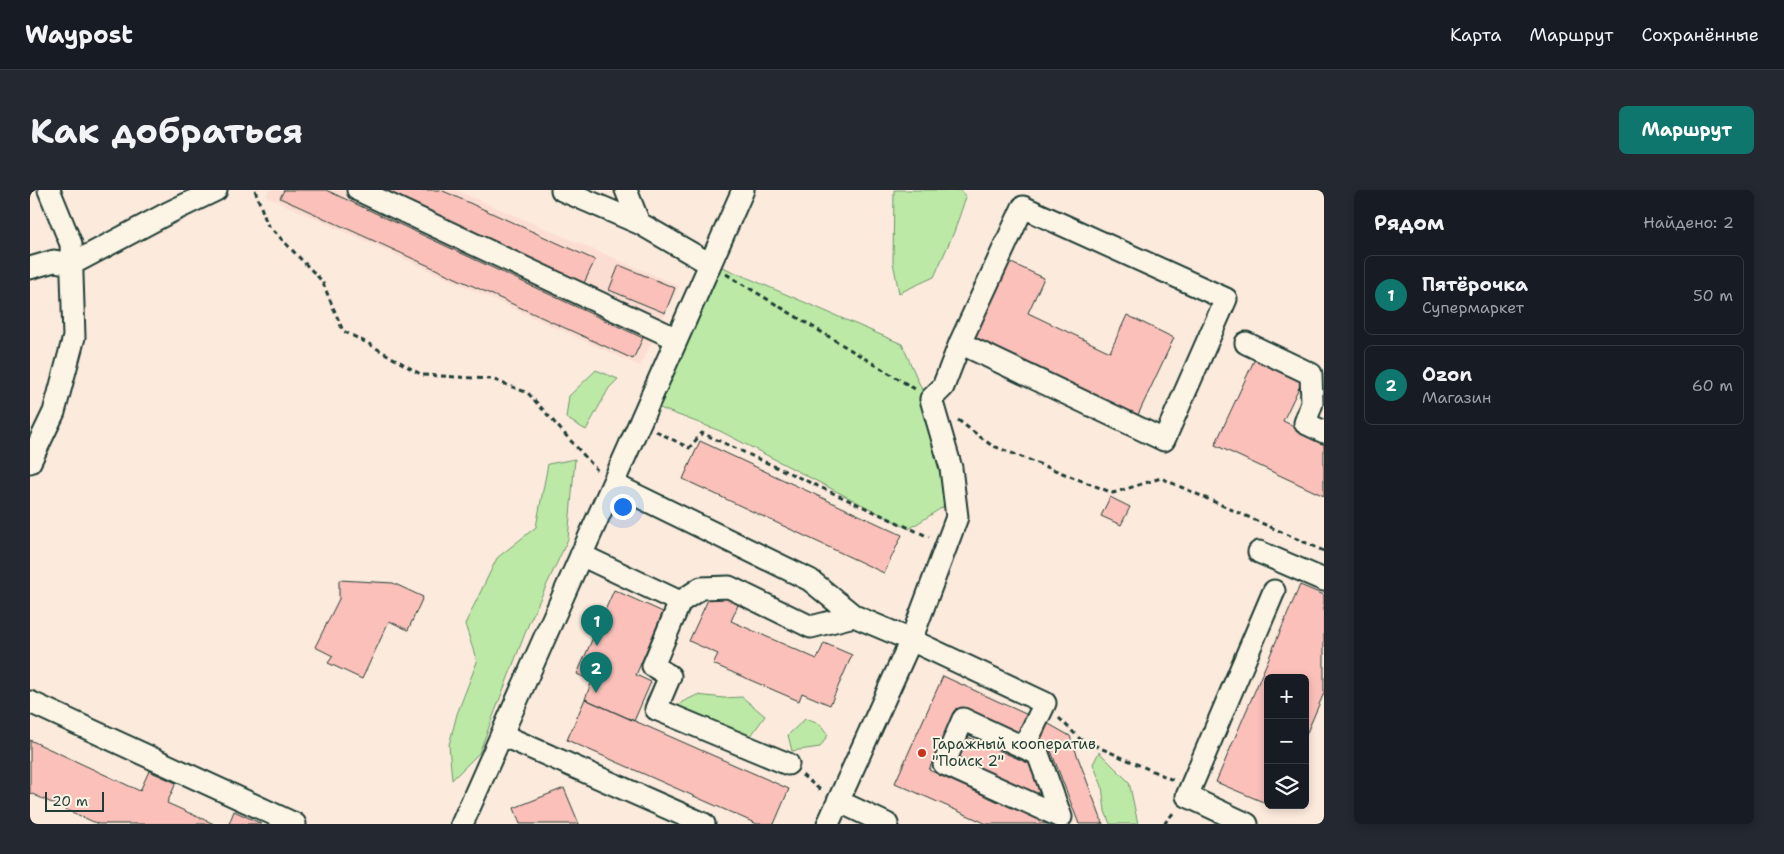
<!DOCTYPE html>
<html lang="ru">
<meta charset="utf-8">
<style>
:root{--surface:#171b24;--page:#242831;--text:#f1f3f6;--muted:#9ea1a6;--line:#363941;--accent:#0f766e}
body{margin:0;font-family:"Shantell Sans",sans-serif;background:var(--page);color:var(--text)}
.controls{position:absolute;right:15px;bottom:15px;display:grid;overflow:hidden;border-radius:8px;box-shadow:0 2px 8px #0003}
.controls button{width:45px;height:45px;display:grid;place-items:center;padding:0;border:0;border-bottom:1px solid var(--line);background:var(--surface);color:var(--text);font:25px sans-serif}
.scale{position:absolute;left:15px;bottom:12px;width:59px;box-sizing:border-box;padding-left:5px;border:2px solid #1f3d34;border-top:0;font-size:14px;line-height:18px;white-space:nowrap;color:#1f3d34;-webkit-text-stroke:4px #fcf5e5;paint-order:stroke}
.you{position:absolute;left:592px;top:316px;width:18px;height:18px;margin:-12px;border:4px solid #fff;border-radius:50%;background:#1a73e8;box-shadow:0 0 0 8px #1a73e833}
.badge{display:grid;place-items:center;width:32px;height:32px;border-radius:50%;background:var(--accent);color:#fff;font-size:16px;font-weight:700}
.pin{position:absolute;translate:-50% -41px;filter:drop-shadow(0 1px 2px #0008)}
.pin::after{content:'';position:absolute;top:26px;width:18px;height:15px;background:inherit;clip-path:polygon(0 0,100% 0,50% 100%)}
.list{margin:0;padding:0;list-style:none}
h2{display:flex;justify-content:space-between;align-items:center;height:65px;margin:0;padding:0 20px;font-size:21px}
h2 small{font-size:16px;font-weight:400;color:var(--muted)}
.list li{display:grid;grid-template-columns:32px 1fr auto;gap:15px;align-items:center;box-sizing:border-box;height:80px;margin:0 10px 10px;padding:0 10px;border:1px solid var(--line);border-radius:8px}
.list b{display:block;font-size:19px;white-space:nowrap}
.list p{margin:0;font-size:16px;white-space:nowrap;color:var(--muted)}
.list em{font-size:16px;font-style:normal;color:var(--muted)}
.icon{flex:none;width:28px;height:28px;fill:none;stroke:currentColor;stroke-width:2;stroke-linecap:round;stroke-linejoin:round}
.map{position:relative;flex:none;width:1294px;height:634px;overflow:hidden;border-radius:8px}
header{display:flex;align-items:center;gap:30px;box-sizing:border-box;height:70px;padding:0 25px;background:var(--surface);border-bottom:1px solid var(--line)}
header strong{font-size:24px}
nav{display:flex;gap:28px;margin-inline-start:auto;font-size:18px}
.intro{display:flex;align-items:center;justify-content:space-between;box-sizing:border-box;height:120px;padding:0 30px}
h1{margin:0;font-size:35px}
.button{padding:12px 22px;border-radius:8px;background:var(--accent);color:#fff;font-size:18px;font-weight:700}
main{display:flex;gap:30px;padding:0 30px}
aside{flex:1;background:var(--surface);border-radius:8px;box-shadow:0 2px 8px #0003}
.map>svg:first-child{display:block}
.built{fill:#fcddd2}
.green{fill:#bce9a6;stroke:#6e936d}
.building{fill:#fcc0ba;stroke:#1f3d34}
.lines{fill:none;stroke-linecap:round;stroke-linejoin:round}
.minor-casing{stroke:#1f3d34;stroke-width:25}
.path{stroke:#1f3d34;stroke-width:3;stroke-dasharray:5 4;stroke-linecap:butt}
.minor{stroke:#fcf5e5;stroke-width:21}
.poi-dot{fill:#c8321e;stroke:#fcf5e5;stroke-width:2}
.labels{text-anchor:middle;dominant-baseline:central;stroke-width:4;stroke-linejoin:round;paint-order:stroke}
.poi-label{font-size:15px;fill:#1f3d34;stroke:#fcf5e5;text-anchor:start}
</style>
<header>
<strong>Waypost</strong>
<nav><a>Карта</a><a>Маршрут</a><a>Сохранённые</a></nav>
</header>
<div class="intro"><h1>Как добраться</h1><a class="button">Маршрут</a></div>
<main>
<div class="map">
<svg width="1294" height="634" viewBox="0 0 1294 634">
<rect width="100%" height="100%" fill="#fceadc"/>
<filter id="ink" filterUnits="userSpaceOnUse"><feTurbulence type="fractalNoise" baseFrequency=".02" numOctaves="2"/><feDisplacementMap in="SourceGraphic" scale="10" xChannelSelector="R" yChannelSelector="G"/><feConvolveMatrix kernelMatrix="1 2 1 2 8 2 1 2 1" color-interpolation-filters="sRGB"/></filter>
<g filter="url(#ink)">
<path class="built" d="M239,0H425L649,96L610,176L236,6Z"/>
<path class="green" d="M864,0H930L936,7L924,42L904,87L869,103L863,72Z
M690,76L872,154L899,216L919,313L879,339L690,241L627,217Z
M566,180L588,189L579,198L556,240L536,228L539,206Z
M545,269L538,349L499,433L449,563L422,590L419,555L427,524L447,472L435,434L467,368L506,337L518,274Z
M667,505L694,508L712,507L735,526L718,550L695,560L636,531L652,512Z
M775,529L790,534L798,545L790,557L762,561L758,545Z
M1069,562L1099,592L1108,634H1080L1075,621L1072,596L1063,574Z"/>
<path class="building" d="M254,0H296L613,148L603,169L250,8Z
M349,0H411L565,70L553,95Z
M977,71L1014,88L998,123L1080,162L1097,125L1144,148L1106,229L940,150Z
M589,75L645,98L635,123L579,100Z
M1228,162L1275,185L1253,231L1294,250V306L1185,255Z
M670,251L872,345L854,383L653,289Z
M1080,307L1100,317L1091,335L1071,326Z
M309,390L363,393L393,407L378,440L359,431L332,489L298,473L303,466L285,457L309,409Z
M1270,395L1294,405V503L1275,547V488H1238V614L1186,592Z
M584,400L633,422L606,485L621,492L604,531L555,509L562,491L547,484Z
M682,401L709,413L701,431L787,469L794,453L822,465L800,515L772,503L769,511L683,474L688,464L659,451Z
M913,486L1000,526L990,546L926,518L899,580L1020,634H957L865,593Z
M555,509L759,599L744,634H727L537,550Z
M1017,533L1040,546L1073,634H1049L1021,561L1008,553Z
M938,547L1000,574L1011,593L1007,606L927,570Z
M0,550L110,601L119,581L146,593L137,613L184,634H68L0,603Z
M534,598L549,634H490L484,618Z
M204,621L232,634H199Z"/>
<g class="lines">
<g class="minor-casing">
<path id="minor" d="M328,0L647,149
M532,0L609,33L680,74
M596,0L609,33
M0,78L24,71L42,74L138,23L186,0
M1216,153L1281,184L1282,213L1275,233L1294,242
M0,272L24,222L44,147L41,54L19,0
M583,294L780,390L824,426
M1229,362L1294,390
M551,365L650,412L623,476L640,486L626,519L758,574
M650,412L671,398L699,397L781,437L824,426L881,450L1015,513L994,557
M0,512L265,634
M933,529L1008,564L1031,627L914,574Z
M472,545L674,634
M808,611L857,634
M432,634L713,0
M798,634L881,450L927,327L921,278L901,209L913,197L930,153L993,17L1196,109L1134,250L930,153
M1217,634L1157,606L1244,401"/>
</g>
<path class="path" d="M225,0L237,34L292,91L313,141L339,154L392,185L462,189L498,203L567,280
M696,84L885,199
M928,230L961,255L1083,303L1131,288L1294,361
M626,241L659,258L672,243L899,347
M1029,528L1050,549L1143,590
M772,585L793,602
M1134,634L1145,621"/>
<use href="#minor" class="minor"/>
</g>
</g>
<circle class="poi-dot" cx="892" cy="563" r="5"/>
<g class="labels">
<g class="poi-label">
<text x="902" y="554">Гаражный кооператив<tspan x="902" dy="17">"Поиск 2"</tspan></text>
</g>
</g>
</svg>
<div class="controls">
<button>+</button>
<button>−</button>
<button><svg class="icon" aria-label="layers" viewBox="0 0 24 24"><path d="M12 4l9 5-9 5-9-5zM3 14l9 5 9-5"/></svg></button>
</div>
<div class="scale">20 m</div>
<div class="you"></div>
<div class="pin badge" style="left:567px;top:456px">1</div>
<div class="pin badge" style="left:566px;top:503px">2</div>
</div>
<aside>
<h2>Рядом<small>Найдено: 2</small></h2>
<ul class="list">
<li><span class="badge">1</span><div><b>Пятёрочка</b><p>Супермаркет</p></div><em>50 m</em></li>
<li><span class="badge">2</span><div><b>Ozon</b><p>Магазин</p></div><em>60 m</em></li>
</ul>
</aside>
</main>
